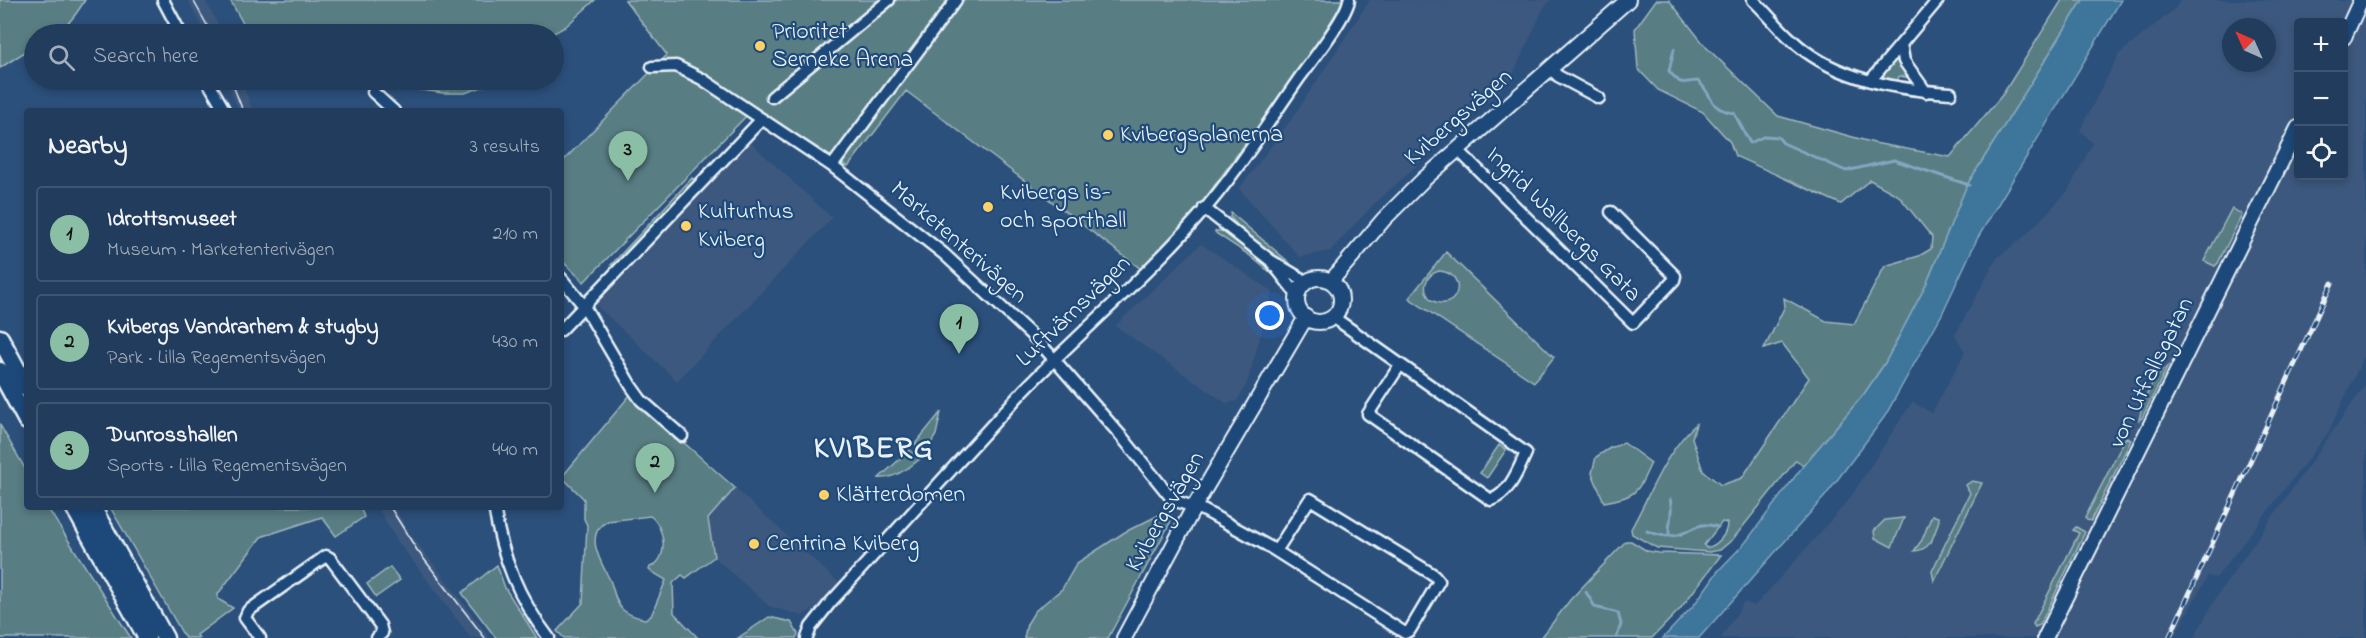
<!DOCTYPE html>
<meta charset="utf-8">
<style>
:root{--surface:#213c5d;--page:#2d4766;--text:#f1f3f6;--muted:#a2adbc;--line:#3e5672;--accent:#8abfa5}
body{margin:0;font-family:"Indie Flower",sans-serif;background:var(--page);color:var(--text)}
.controls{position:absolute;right:18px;top:18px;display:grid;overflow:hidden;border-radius:6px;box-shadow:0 3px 9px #0003}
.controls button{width:54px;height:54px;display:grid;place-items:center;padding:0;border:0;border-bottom:2px solid var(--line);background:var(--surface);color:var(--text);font:30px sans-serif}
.compass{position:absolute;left:2222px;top:18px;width:54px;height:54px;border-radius:50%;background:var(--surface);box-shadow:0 3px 9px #0003;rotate:315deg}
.you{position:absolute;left:1270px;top:316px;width:21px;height:21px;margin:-15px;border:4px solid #fff;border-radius:50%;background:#1a73e8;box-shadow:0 0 0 9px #1a73e833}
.badge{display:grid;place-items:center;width:39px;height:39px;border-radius:50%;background:var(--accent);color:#111;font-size:20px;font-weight:700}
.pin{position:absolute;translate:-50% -50px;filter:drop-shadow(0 2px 3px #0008)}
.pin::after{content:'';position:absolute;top:32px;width:21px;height:18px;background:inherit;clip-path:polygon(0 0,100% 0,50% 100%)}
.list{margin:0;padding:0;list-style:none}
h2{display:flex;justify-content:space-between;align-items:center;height:78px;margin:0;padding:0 24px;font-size:26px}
h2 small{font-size:20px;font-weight:400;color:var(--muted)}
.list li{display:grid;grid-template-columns:39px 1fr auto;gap:18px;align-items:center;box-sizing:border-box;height:96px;margin:0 12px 12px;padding:0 12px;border:2px solid var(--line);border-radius:6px}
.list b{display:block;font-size:22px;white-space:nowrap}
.list p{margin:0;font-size:20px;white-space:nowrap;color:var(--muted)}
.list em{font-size:20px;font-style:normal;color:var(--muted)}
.icon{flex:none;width:33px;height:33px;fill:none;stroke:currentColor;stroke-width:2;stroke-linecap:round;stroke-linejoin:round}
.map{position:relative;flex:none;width:2366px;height:638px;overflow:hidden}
.search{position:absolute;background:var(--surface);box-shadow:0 3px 9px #0003;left:24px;top:24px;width:540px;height:66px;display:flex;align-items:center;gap:15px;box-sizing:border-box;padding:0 21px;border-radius:33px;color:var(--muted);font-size:22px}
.panel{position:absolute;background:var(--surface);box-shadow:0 3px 9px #0003;left:24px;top:108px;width:540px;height:402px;border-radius:6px}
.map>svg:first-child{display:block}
.built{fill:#3c587e;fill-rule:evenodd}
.green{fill:#587d83;stroke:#a0b7be;stroke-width:1.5;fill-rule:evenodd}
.water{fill:#3e769a;stroke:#82a7c0;stroke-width:1.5}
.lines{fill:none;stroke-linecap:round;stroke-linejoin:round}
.stream{stroke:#82a7c0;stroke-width:3}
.minor-casing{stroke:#e8f1f8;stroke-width:15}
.tertiary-casing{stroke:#e8f1f8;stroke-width:18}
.secondary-casing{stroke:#e8f1f8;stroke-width:21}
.minor{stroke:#1f4a7a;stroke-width:10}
.tertiary{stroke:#1f4a7a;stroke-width:14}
.secondary{stroke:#1f4a7a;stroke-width:16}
.tram{stroke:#e8f1f8;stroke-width:1.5}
.rail-casing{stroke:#e8f1f8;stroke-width:5}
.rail{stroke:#1f4a7a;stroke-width:3;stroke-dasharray:9;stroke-linecap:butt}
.poi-dot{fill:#ffd166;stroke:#1f4a7a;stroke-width:2}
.labels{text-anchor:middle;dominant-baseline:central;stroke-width:4.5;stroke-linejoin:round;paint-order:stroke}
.poi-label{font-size:24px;fill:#e8f1f8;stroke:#1f4a7a;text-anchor:start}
.street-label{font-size:24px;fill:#e8f1f8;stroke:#1f4a7a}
.district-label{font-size:30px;font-weight:bold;letter-spacing:1.5px;fill:#e8f1f8;stroke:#1f4a7a}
</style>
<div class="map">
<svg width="2366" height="638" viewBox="0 0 2366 638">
<rect width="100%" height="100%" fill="#2c507c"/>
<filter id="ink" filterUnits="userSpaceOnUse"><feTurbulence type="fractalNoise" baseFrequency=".0167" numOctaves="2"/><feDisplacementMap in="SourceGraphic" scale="12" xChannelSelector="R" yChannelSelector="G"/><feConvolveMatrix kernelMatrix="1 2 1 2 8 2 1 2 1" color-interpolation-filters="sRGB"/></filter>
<g filter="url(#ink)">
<path class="built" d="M188,0H205L223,34H206Z
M1370,0H1551L1543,9L1510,81L1373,205L1330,251L1300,257L1239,189L1293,117Z
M2180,0H2366V352L2328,433L2216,578L2208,576L2173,638H1721L1744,602L1755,606L1848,501L1912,402L1932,413L1965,352L1955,335L1997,258L2025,236L2068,191L2093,143L2080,130L2119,54L2176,8ZM2298,22H2344V176H2298ZM2231,27H2267V63H2231Z
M226,80H241L253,111H239Z
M749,141L832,218L677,381L596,305Z
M1201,244L1273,292L1247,383L1237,401L1226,403L1115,326Z
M2366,384V638H2194L2217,596Z
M735,488L839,583L818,606L802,616L769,606L714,557L708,519Z
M377,507H394L409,532L490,638H471L396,539Z"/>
<path class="green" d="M0,0H85C71,23 63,34 34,34V46L0,68Z
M230,0H595L565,27L552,34H249Z
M625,0H1348L1343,9L1188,222L1141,269L906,91L848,167L754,108L584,282L561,260V163L667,55Z
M1656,0H1669L1706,47L1778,116L1874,143L1950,157L2003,94L2062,0H2083L1967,185L1926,285L1885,363L1864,394L1803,466L1796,460L1733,539L1720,550L1709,552L1657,548L1632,534L1631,529C1651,493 1665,452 1696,424L1692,438L1703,471L1721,485L1742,478L1809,378L1782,343L1764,349L1785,306L1784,298L1826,321L1854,324L1885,266L1919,256L1931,249L1932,237L1899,196L1870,180L1841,204L1735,156L1730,142L1703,112L1658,90L1638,69L1635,29ZM1722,522L1727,523C1727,535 1717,546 1706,548L1704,545Z
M1898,55L1910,78L1899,76L1897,83L1879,78Z
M350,80H501L465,93H443Z
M692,178L697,181L617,265H611Z
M2232,208L2242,215L2218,263L2215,266L2204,261Z
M1231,213L1290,263V266C1268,258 1246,235 1230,217Z
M1217,231H1222L1261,259L1279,280L1249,255L1217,234L1215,232Z
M1446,252L1554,357L1534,382L1409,298ZM1439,271C1470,273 1458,315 1431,300C1421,289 1425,275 1439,271Z
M2168,366L2142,418L2139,420C2142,402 2153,376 2168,366Z
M630,395L735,488L708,519L714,557L686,578L682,575L673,583L674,613L698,638H564L557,631L583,603L587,525L584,519V499L562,477ZM650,516C665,526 670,560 650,567L649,570L666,580L651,616L645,619C637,617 630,616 623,610C615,603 614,590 610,580C602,564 582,534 608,521Z
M941,412L936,435L925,453L915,444Z
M0,425L27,472V507H47L131,638H0Z
M2126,437L2131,440L2091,521L2087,520L2085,518Z
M1624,443L1651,463C1637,493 1638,496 1604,502L1592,473L1596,457L1610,448Z
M1499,445L1506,450L1487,478L1480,473Z
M910,450L920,459C909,468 893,480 879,478Z
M1972,481L1982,483L1934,581L1932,571L1970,493L1966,485Z
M110,507H360L364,517L336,536L322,517L261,537L218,594V599L233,608L197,635L199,638H185Z
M1167,511L1172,515L1170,523L1108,638H1024L1027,624L1035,611L1062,589L1077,563L1125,532Z
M1932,515L1938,517L1939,520C1934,535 1932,550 1914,551L1922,540Z
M1904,518L1892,547L1875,538L1874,531L1885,520Z
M2076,527L2085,532L2040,625L2035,627L2033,624L2079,533L2073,530Z
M1626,541H1631L1647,551L1659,553L1721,555L1680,609L1652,638H1541L1570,600Z
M497,565L505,588L537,638H496L462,593Z
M390,567L400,580L376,597L367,584Z
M769,617L791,622L798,634L796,638H738Z"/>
<path class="water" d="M2083,0H2121L1977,239L1942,314L1885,416L1826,495L1699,638H1663L1694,605L1718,571L1745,543L1803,466L1864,394L1885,363L1926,285L1967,185Z"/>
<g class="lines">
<path class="stream" d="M1674,49L1669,71C1683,87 1680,82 1698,81C1715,96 1706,108 1734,113L1750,143L1765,136L1778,137L1783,143L1846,171L1894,160L1969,185
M1647,531C1657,535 1670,538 1681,534C1697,528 1698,521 1718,527
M1669,536C1668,523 1674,511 1670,499
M1586,592L1595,607L1618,613L1621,624L1617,637"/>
<g class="minor-casing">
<path id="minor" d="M163,0L181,34
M1753,0C1767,13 1778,28 1792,40C1833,79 1897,90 1951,93
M1901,44L1904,61L1926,92
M652,67L676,66L702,79L832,166L944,254L1038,341L1122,437L1173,500L1205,511L1268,546L1405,633L1410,630L1439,581L1434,575L1310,499L1276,551
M1550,68L1558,76L1599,98
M207,80L225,111
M1870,81L1938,0
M373,92L394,111
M772,97L889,0
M1457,149L1633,323L1674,280L1675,276L1611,212
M832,166L956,0
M1204,208L1270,260L1307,282
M1270,260L1298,296
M561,278L584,306L631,386L641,400L682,436
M1333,317L1526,453C1518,470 1510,493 1491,500L1368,414L1400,365
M561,330L762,119
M494,507C502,557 518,598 549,638
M260,638L245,618L248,611L326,556L330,558L380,625L382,633L377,638
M807,638L811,627L830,603L1023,391C1080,332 1144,279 1198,217C1236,174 1267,124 1300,77C1312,60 1346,18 1349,0"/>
</g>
<g class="tertiary-casing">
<path id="tertiary" d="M2344,37L2361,0
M1297 300a22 22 0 1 1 44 0a22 22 0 1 1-44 0Z
M1331,281L1384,219L1423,180L1628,0
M1124,638L1194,507L1306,317
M2045,638L2298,128"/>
</g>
<g class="secondary-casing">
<path id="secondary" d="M0,338L27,388
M0,371L27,421
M74,507L147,638
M92,507L165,638"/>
</g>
<use href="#minor" class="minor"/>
<use href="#tertiary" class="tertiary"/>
<use href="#secondary" class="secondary"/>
<path class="tram" d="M193,0L212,34
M231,80L243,111
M390,507L417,550L485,638"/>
<g class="rail-casing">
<path id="rail" d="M2169,638L2332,283"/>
</g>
<use href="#rail" class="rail"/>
</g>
</g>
<g class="poi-dot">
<circle cx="760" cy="46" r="6"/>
<circle cx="1108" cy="135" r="6"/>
<circle cx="988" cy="207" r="6"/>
<circle cx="686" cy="226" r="6"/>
<circle cx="824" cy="495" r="6"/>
<circle cx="754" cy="544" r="6"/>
</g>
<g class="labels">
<g class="poi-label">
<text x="772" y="32">Prioritet<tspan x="772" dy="28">Serneke Arena</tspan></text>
<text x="1120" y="135">Kvibergsplanerna</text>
<text x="1000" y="193">Kvibergs is-<tspan x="1000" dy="28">och sporthall</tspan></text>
<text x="698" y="212">Kulturhus<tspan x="698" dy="28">Kviberg</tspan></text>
<text x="836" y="495">Klätterdomen</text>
<text x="766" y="544">Centrina Kviberg</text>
</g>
<g class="street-label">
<text transform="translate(1459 118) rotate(-41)">Kvibergsvägen</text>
<text transform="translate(1563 225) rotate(45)">Ingrid Wallbergs Gata</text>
<text transform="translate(958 243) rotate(41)">Marketenterivägen</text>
<text transform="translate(1074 312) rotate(-44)">Luftvärnsvägen</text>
<text transform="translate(2152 373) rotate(-64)">von Utfallsgatan</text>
<text transform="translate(1166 512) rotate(-60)">Kvibergsvägen</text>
</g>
<g class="district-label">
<text x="874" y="450">KVIBERG</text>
</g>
</g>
</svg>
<div class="controls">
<button>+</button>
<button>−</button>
<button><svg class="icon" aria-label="locate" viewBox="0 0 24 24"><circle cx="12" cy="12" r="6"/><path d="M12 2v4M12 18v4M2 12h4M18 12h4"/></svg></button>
</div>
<svg class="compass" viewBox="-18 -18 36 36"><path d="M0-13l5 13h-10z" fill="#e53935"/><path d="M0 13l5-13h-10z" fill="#a2adbc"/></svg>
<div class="you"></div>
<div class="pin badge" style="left:959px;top:354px">1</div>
<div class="pin badge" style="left:655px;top:493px">2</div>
<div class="pin badge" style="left:628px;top:181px">3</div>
<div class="search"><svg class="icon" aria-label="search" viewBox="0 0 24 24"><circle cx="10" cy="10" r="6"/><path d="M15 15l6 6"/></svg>Search here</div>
<section class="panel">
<h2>Nearby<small>3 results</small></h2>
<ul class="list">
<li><span class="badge">1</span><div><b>Idrottsmuseet</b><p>Museum · Marketenterivägen</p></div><em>210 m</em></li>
<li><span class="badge">2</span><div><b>Kvibergs Vandrarhem &amp; stugby</b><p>Park · Lilla Regementsvägen</p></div><em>430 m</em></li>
<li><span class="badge">3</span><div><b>Dunrosshallen</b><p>Sports · Lilla Regementsvägen</p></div><em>440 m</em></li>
</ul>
</section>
</div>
